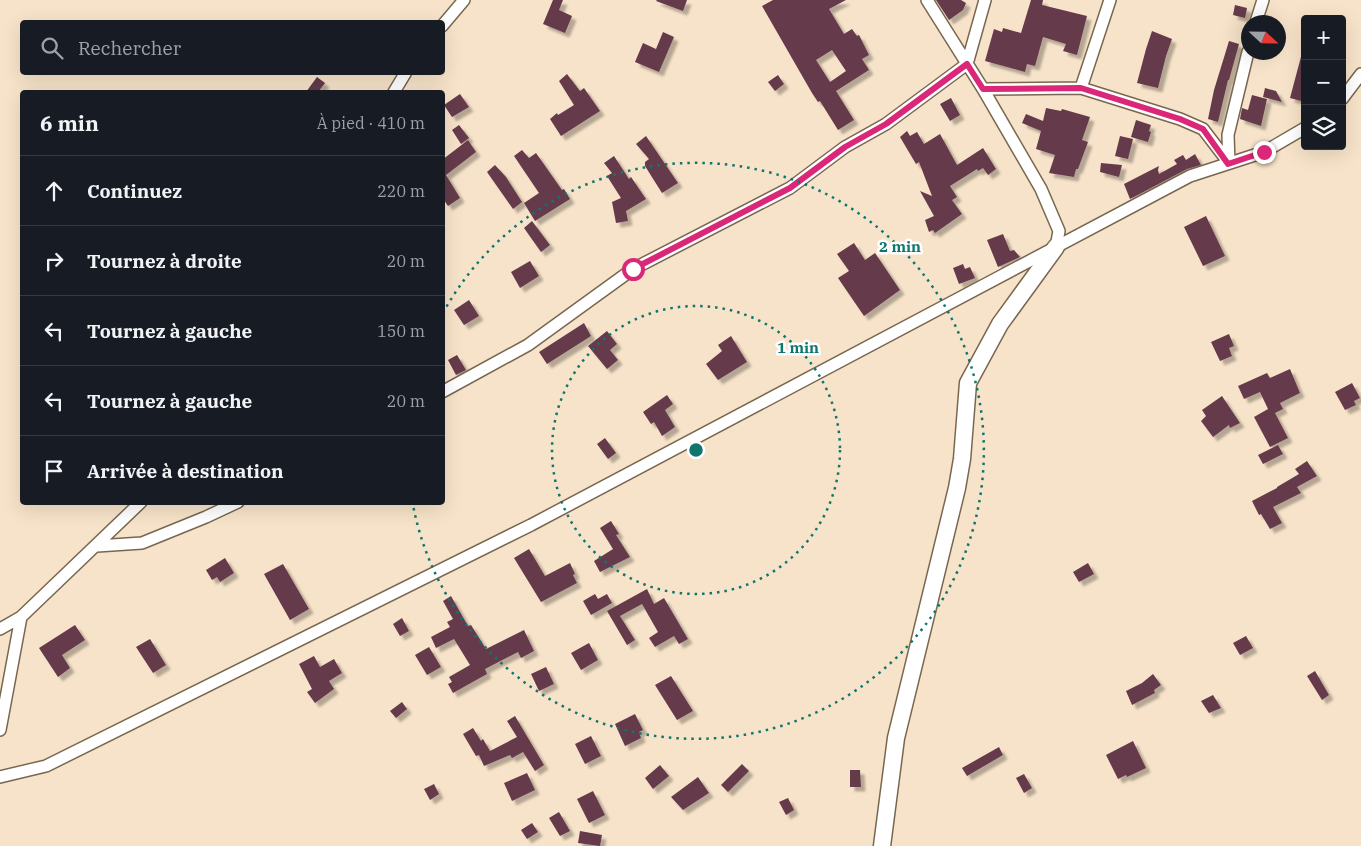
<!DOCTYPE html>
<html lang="fr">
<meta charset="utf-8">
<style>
:root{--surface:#171b24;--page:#242831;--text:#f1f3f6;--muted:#9ea1a6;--line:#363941}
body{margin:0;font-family:"IBM Plex Serif",serif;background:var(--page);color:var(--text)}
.controls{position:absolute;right:15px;top:15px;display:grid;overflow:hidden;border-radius:5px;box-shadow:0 5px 20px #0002}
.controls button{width:45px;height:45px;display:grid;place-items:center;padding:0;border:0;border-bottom:1px solid var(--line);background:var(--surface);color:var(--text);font:25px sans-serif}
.compass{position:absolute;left:1241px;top:15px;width:45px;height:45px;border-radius:50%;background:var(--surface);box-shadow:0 5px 20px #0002;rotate:112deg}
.stop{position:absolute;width:15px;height:15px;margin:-11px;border:4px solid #db2777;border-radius:50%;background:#fff}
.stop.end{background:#db2777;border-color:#fff;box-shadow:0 1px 5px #0008}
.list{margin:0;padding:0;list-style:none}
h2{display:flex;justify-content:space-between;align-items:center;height:65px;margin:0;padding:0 20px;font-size:21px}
h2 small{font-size:16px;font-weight:400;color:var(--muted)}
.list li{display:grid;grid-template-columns:32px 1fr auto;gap:15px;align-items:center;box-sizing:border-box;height:70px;padding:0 20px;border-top:1px solid var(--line)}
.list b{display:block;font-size:19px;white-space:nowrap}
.list em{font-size:16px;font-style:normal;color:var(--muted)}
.icon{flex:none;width:28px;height:28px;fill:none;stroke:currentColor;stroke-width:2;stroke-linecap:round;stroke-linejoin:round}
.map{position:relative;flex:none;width:1361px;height:846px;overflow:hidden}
.search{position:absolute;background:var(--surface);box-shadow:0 5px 20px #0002;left:20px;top:20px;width:425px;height:55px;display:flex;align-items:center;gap:12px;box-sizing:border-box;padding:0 18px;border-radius:5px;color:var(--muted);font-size:19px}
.panel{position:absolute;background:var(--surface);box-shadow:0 5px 20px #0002;left:20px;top:90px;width:425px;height:415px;border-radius:5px}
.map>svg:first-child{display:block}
.building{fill:#653a4c;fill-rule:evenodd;filter:url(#shadow)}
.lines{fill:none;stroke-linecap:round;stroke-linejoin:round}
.street-casing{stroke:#786750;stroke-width:14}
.secondary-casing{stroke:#786750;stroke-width:19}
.street{stroke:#fff;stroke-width:11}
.secondary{stroke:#fff;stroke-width:16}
.route{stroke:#db2777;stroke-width:6}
.ring{fill:none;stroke:#0f766e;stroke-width:2.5;stroke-dasharray:2.5 5}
.centre{fill:#0f766e;stroke:#fff;stroke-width:2.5}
.ring-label{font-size:15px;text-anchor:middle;font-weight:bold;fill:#0f766e;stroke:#fff;stroke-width:5;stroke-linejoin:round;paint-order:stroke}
</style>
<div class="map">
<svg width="1361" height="846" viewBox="0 0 1361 846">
<defs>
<filter id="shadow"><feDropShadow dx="4.5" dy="4.5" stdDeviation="1" flood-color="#0004"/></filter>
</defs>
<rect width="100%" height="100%" fill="#f7e3c9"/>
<path class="building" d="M553,0H563L559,10L572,16L565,33L543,24Z
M657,0H687L683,11L656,1Z
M773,0H846L829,9L844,34L852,29L857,36L859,35L869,55L862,59L869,70L836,91L854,120L838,130L820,101L818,102L812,93L762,6ZM832,50L846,71L830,82L816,60Z
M936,0H961L966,3L963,10L949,20Z
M1031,0H1043L1042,5L1087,16L1077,55L1063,51L1066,44L1043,37L1035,66L1027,64L1025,72L985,61L994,29L1002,32L1003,28L1021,33Z
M1235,5L1247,8L1245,18L1233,15Z
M1152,31L1172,39L1166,56L1158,88L1137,83L1146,49Z
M663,32L674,37L659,72L635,62L643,43L656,49Z
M1229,41L1239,44L1229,80H1228L1218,122L1208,119L1214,90Z
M1302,53H1305V102L1290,98Z
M567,74L580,91L584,88L600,111L561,136L550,119L557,113L558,115L574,105L559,81Z
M778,75L784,84L775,91L768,82Z
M317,77L325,83L318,92H306Z
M1265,88L1276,91L1282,102L1263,97Z
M460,94L469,107L452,117L444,105Z
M1252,95L1267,99L1261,126L1240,119L1242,108L1248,110Z
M951,98L960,115L950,121L940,104Z
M1046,108L1061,111L1062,109L1090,117L1082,140L1088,142L1078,169H1076L1074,177L1049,173L1055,155L1036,149L1041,131L1022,123L1026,114L1043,121Z
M1136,120L1151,125L1149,131L1151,132L1148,142L1131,137Z
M459,125L469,138L461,144L452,130Z
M907,131L910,136L917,132L924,144L940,134L957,165L983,148L996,169L988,175L983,168L978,171L977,169L950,186L957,197L952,200L962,214L935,233L933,230L929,232L925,220L934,216L920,191L932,196L919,162L916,164L900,137Z
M646,136L678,183L662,193L645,166V162L649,159L636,144Z
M1120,136L1133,139L1128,159L1115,156Z
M468,140L476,152L446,175L460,198L448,206L442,197V160Z
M522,150L529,158L536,153L562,190L564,189L570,199L535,221L524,203L539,193L514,156Z
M1195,154L1201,165L1187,169L1130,199L1124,184L1159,166L1158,170L1159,174L1177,164L1174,160L1183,155L1186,160Z
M614,156L629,179L631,177L646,199L626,211L628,221L616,223L612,202L621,198L607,176L612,173L604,163Z
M1101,163L1122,165L1119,177L1100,172Z
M495,165L506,177L522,202L513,209L487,172Z
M1206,216L1225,256L1203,266L1184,227Z
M532,221L550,245L541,252L524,228Z
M1003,234L1010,251L1014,250L1020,257L998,267L987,240Z
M854,243L865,260L875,253L900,290L864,316L838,278L849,271L837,254Z
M530,261L539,276L520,288L511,272Z
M963,264L965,269L970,267L975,278L959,284L953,268Z
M469,300L479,316L464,325L454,310Z
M584,323L591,336L547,364L539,352Z
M607,331L617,344L610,350L618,360L607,369L588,346Z
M1229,334L1234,346L1229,348L1232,356L1220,361L1211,342Z
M731,336L747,362L718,380L706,364L722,351L718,345Z
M457,355L466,370L456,375L448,360Z
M1290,369L1300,393L1280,403L1283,409L1275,413L1288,438L1270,447L1254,417L1268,409L1260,392L1244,399L1238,386L1267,373L1270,378Z
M1352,383L1360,398L1354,401L1356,405L1345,410L1335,392Z
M667,395L673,404L665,410L675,427L662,436L654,422L651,424L643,412Z
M1222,396L1240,423L1230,428L1229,425L1213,437L1201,421L1206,416L1202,410Z
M605,438L616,453L608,459L597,444Z
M1278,445L1283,454L1263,464L1258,455Z
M1307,461L1317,476L1297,487L1301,493L1273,507L1282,523L1270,529L1261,514L1259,515L1252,501L1277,488V487L1299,474L1295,469Z
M611,521L619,534L616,535L630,557L600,572L594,561L613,549L600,528Z
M529,549L545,576L570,563L575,574L573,575L577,583L541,602L514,558Z
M225,558L234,573L220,582L217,577L212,580L206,570Z
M1088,563L1094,574L1079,582L1073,572Z
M283,564L309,609L290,620L264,574Z
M647,589L654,604L664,598L688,639L679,644L674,636L655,647L649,638L658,632L642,604L620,616L635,640L627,645L607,611Z
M595,594L598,599L607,594L612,603L591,615L583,601Z
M451,596L468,626L471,625L486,649L524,630L534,651L521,658L518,652L485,669L487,674L453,693L448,684L452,682L449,677L470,665L454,639L436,648L431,637L450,627L447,622L453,619L443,601Z
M402,618L409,631L400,636L393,624Z
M75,625L85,640L62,655L70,668L58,677L39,648Z
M1246,636L1253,648L1240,655L1233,643Z
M150,639L166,665L153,673L136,647Z
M589,643L598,660L581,670L571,653Z
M429,647L441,667L427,675L415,655Z
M314,656L320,667L334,659L342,673L329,681L334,689L315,703L307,692L312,689L299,664Z
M546,667L554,684L539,691L531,674Z
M1315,671L1329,695L1322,700L1307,676Z
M1153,674L1161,685L1154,690L1155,693L1132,705L1126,691L1142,683Z
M671,676L693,711L677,720L655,685Z
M1213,695L1221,708L1209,713L1201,701Z
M402,702L407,709L396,718L390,711Z
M635,714L643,730L639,732L641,738L625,746L615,724Z
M515,716L544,765L535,771L523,752L512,758L510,755L484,766L479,755L476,756L463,734L473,728L481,741L483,739L490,751L517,737L507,721Z
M591,736L601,756L585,764L575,744Z
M1133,741L1146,768L1127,777L1126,775L1118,779L1106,755Z
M999,747L1003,755L967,776L962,768Z
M742,764L749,771L728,792L721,785Z
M660,765L669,776L653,789L645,778Z
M850,770H860L861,787H850Z
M527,773L535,790L512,801L504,783Z
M1024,774L1032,788L1024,793L1016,778Z
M698,777L709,793L683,810L671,797Z
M434,784L439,794L430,800L424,789Z
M593,791L605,815L589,823L577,799Z
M788,798L794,810L786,815L779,802Z
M559,812L570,831L560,836L549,818Z
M532,823L538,832L527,839L521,830Z
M580,831L602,835L600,846L578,843Z"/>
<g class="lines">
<g class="street-casing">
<path id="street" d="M927,0L983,89L1041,189L1059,231L1056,247
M1256,22L1263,0
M442,26L464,0
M1081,88L1110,0
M983,89L1081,88L1180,119L1203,129L1229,163
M394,92L406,72
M1342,99L1361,74
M1229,163L1228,135L1248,52
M442,392L528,345L633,269L790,188L845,147L886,124L967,64L985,0
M97,546L142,543L206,517L238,502
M0,629L21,617
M0,730L21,617L141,502
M0,777L46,766L531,525L1190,176L1264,152L1305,128"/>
</g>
<g class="secondary-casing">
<path id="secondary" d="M882,846L896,738L957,488L962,459L968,383L1000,324L1056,247"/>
</g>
<use href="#street" class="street"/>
<use href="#secondary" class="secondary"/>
</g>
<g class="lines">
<path class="route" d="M633,269L790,188L845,147L886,124L967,64L983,89L1081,88L1180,119L1203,129L1228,164L1264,152"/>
</g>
<g class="ring">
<circle cx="696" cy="450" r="144"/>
<path d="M443 313A288 288 0 1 1 413 505"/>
</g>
<circle cx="696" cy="450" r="8" class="centre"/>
<g class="ring-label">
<text x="900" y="252">2 min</text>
<text x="798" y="353">1 min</text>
</g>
</svg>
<div class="controls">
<button>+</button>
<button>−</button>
<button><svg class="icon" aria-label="layers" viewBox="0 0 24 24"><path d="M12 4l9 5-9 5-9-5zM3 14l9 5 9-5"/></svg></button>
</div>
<svg class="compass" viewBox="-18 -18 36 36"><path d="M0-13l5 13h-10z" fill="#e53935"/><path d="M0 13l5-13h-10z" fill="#9ea1a6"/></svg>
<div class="stop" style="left:633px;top:269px"></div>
<div class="stop end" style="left:1264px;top:152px"></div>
<div class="search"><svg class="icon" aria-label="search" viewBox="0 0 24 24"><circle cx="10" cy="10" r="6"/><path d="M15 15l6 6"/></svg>Rechercher</div>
<section class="panel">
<h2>6 min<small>À pied · 410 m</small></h2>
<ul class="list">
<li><svg class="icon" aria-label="ahead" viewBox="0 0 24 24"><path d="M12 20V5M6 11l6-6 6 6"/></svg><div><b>Continuez</b></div><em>220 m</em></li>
<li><svg class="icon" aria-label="right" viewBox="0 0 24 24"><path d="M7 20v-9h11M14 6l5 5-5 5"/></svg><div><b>Tournez à droite</b></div><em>20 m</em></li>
<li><svg class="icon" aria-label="left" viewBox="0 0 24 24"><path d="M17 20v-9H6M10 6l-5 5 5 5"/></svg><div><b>Tournez à gauche</b></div><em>150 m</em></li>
<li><svg class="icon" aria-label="left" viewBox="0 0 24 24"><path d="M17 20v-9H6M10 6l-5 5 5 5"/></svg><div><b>Tournez à gauche</b></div><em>20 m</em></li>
<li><svg class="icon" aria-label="arrive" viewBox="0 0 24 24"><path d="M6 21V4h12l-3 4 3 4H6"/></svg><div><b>Arrivée à destination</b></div></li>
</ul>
</section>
</div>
